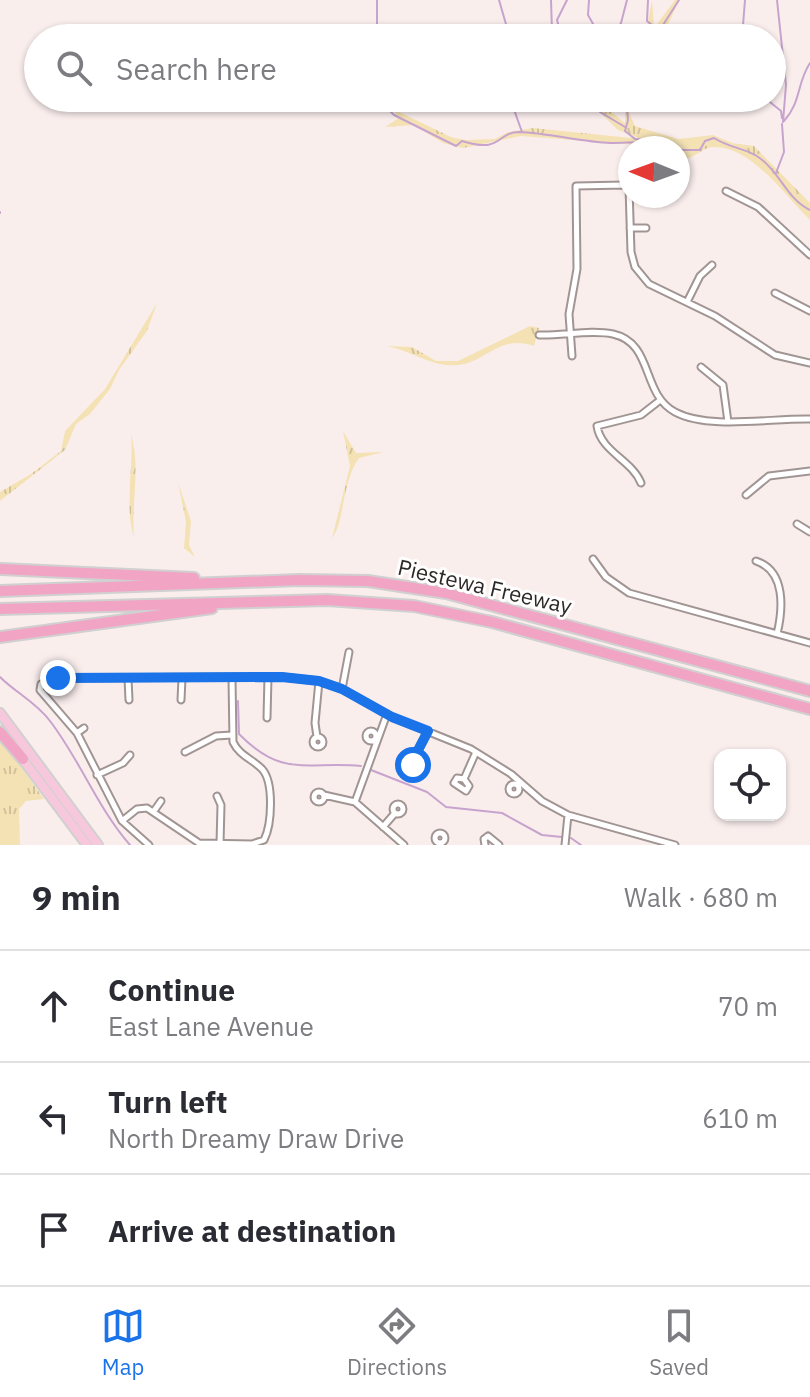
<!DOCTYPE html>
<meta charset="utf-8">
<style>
:root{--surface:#fff;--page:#f7f7f7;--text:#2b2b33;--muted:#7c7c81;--line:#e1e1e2;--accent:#1a73e8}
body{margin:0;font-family:"IBM Plex Sans",sans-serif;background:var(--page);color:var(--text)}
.controls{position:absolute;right:24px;bottom:24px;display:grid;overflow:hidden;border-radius:16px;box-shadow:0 2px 6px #0004}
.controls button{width:72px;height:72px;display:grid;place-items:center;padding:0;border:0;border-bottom:2px solid var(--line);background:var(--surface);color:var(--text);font:40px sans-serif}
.compass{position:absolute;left:618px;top:136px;width:72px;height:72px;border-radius:50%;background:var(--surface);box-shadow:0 2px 6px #0004;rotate:271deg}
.stop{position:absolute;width:24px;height:24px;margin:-18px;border:6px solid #1a73e8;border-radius:50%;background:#fff}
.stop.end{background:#1a73e8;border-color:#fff;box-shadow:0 2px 8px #0008}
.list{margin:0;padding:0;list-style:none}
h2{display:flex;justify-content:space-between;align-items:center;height:104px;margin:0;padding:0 32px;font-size:34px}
h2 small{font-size:26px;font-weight:400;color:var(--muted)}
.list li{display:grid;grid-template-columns:52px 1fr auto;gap:24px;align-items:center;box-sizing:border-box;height:112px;padding:0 32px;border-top:2px solid var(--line)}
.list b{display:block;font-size:30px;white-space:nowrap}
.list p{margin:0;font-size:26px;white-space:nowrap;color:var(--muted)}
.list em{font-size:26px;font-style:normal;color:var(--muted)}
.icon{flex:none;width:44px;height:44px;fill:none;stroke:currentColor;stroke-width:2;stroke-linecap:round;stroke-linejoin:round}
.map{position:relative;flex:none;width:810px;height:845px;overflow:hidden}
.search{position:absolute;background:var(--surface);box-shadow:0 2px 6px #0004;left:24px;right:24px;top:24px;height:88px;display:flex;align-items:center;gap:20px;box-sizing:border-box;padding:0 28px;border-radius:44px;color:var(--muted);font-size:30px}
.sheet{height:440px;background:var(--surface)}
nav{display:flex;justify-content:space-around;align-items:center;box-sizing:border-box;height:112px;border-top:2px solid var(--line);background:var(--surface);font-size:22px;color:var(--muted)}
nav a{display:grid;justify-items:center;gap:4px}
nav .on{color:var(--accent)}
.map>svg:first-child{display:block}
.grass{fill:url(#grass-tufts)}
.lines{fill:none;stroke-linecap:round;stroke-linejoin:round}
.stream{stroke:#c7a3cd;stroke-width:2}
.street-casing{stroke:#a19594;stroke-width:9}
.primary-casing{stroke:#d1d0d0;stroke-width:12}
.highway-casing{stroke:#d1d0d0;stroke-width:14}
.street{stroke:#fff;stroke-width:5}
.primary{stroke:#f7c8dc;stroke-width:8}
.highway{stroke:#f2a4c5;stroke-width:10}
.route{stroke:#1a73e8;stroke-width:10}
.labels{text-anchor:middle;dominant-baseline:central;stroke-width:6;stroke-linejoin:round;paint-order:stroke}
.street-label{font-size:22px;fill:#2d2828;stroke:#fefefe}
</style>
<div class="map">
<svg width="810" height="845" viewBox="0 0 810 845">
<defs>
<pattern id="grass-tufts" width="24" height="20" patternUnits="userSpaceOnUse" patternTransform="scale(2)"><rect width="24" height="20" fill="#f4e2b4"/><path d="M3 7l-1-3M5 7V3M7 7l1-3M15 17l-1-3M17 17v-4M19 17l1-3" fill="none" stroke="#d2c29b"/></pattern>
</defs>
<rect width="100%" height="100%" fill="#faeeed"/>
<path class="grass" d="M652,0L654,28L675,0H679L668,25L654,38H645Z
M384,98H389L393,109L451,137L465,140L495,139L508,132L533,128L641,139L618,130L594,107L595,98H604V106L625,123V98H630L629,112L635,126L678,139L713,135L732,143L754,146L810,203V220C785,196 750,144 712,147C699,149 694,161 678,159V148L521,136L463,148L443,143L414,125L385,127L399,118Z
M157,303L147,331L119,370L110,389L90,414L76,424L65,450L0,501V492L31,474L61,451L65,431L105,389Z
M530,326L539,328L534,346C498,334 487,362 458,365C433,368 412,351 387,346L412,347L436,361H458Z
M343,431L356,453L384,452L359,458C341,483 345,522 332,538L350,466Z
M131,434C141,468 131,502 134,538C124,504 134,468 131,434Z
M178,482L191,521L189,545L195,557L184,548L186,522Z
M0,737L44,799L26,801L19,809L20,845H0Z"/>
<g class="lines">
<path class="stream" d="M499,0L510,38
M551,0L552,31L557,38
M589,0L588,15L601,38
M777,0L786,85L783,122
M648,35L652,25L647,21L648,0
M377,38V0
M562,38L557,20L567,0
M611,38L621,23L627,0
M645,38L656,36L679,0
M742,38L745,0
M386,98L383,104L394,115L456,146L462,141C503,154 496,132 519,132C549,133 581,142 611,143C633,143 650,139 671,148
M518,98L512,104L522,132
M597,98L600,112L625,127
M626,98L628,120L625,131L635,139L645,140
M765,98L781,111L782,118
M784,121C801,103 797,82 810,63
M678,150H700L705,141L714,138C731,149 748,148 761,159C780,173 788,200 810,210
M776,173L784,152L782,124
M0,212V213
M0,677C16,693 36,702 50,721C80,760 97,807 130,845
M238,701L239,734C283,779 308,761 361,766
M371,770L427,792L446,807L502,813L542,835L562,837
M571,838L581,845"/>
<g class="street-casing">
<path id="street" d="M726,191L758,207L810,255
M630,228H646
M775,293L810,311
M687,302L700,276L712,265
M539,335C562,336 591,329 613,334C654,343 641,394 675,412C709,430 771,418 810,419
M572,356L569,314L577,269L576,186L624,185L629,187L631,252L635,267L649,284L715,316L775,355L810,363
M701,367L723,385L728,422
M641,483C632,460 601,452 597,426L641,415L659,401
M746,495L769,476L810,471
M797,524L810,532
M593,559L606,577L629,593L810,643
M756,561C786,571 783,609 777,634
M128,678L129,700
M342,689L349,652
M181,700L182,678
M267,718L268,677
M366 736a5 5 0 1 1 10 0a5 5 0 1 1-10 0Z
M77,733L84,728
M317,737L315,723L319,681
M313 742a5 5 0 1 1 10 0a5 5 0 1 1-10 0Z
M185,752L216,736L232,735
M415,756L428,731
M408 761a5 5 0 1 1 10 0a5 5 0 1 1-10 0Z
M97,775L123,763L130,755
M464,779L457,778L454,783L466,791L469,786L464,779L476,752
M509 789a5 5 0 1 1 10 0a5 5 0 1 1-10 0Z
M314 797a5 5 0 1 1 10 0a5 5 0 1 1-10 0Z
M324,795L355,802L404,845
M217,796L221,805L220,844
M355,802L387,714
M393 809a5 5 0 1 1 10 0a5 5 0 1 1-10 0Z
M154,811L161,801
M122,821L137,809L147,808L199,843L252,844L264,840C272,824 274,782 262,769C252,759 239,755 233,742L232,678
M383,827L395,813
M435 838a5 5 0 1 1 10 0a5 5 0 1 1-10 0Z
M149,845L122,821L77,733L40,690L41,684L58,678L282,677L319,681L342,689L392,717L471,749L511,774L542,801L568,815L675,845
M485,845L484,839L488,836L499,845
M565,845L568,815"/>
</g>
<g class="primary-casing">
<path id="primary" d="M0,713L98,845
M21,757L87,845"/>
</g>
<g class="highway-casing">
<path id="highway" d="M0,569L194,578
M0,591L299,580L368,581L446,593L810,691
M0,609L327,600L414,606L492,622L810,709
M0,637L212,608
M0,732L23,759"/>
</g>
<use href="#street" class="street"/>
<use href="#primary" class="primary"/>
<use href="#highway" class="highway"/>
</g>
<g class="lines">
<path class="route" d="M58,678L282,677L319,681L342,689L392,717L428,731L415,756L418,762L413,765"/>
</g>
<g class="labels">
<g class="street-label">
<text transform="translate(485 586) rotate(13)">Piestewa Freeway</text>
</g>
</g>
</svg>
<div class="controls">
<button><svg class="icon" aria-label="locate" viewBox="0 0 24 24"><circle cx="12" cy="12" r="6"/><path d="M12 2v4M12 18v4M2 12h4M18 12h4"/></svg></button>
</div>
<svg class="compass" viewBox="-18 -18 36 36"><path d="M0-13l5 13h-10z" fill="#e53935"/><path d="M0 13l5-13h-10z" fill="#7c7c81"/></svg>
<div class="stop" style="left:413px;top:765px"></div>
<div class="stop end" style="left:58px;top:678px"></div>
<div class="search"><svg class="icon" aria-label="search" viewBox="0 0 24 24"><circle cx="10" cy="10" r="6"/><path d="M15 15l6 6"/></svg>Search here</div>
</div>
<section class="sheet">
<h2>9 min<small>Walk · 680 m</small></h2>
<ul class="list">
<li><svg class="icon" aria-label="ahead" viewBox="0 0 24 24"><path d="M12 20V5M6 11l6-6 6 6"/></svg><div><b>Continue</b><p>East Lane Avenue</p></div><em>70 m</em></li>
<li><svg class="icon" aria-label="left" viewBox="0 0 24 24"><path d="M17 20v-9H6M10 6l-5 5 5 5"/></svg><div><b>Turn left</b><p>North Dreamy Draw Drive</p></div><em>610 m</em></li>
<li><svg class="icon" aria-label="arrive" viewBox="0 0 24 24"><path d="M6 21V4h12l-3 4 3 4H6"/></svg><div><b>Arrive at destination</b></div></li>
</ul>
</section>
<nav>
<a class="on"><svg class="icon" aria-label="map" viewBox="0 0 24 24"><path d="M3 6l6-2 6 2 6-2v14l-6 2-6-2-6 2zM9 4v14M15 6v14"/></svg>Map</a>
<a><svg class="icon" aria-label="directions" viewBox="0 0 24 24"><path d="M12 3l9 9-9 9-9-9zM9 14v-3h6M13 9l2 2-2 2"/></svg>Directions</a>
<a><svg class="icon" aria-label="saved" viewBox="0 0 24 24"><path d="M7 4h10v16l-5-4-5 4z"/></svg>Saved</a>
</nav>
